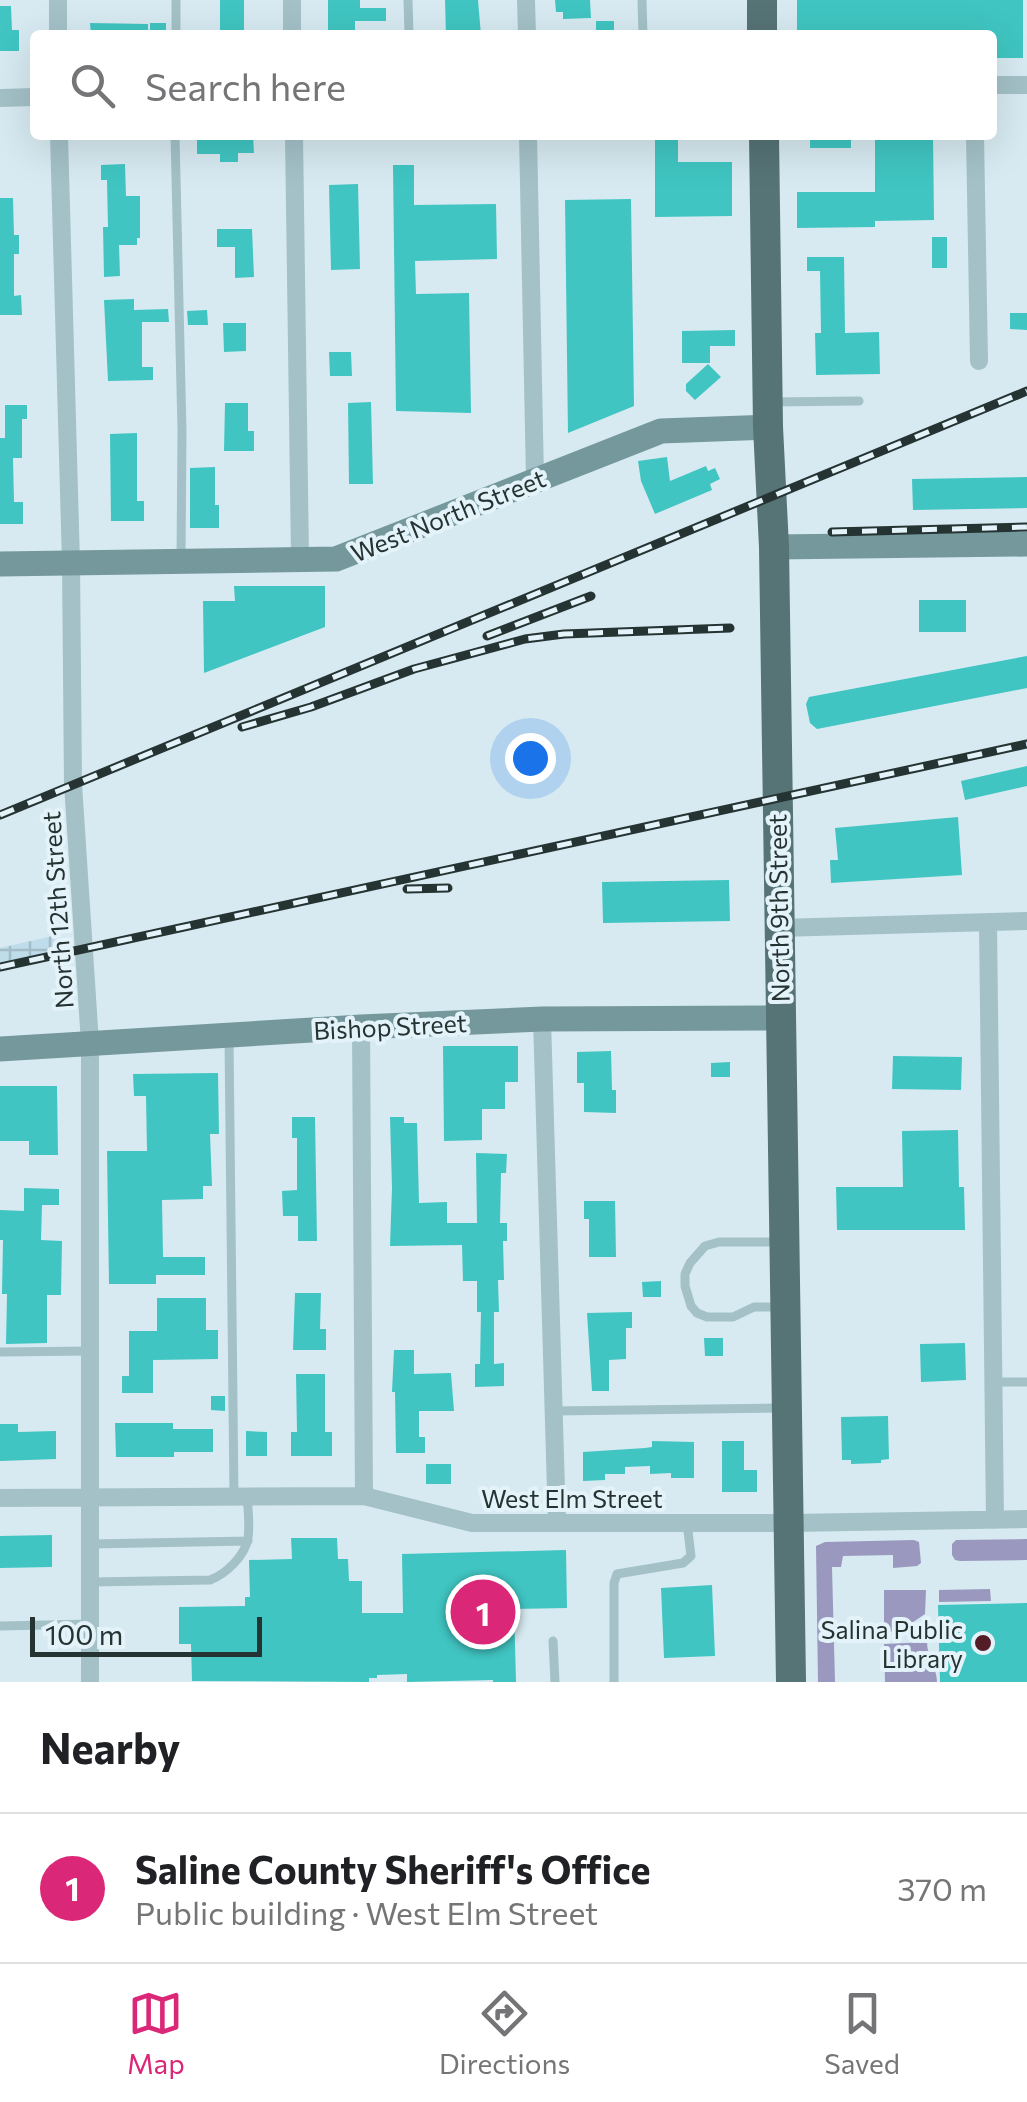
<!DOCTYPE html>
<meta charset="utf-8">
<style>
:root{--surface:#fff;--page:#f2f2f2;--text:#202124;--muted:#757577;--line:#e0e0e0;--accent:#db2777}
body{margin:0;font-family:Commissioner,sans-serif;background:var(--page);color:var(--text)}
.scale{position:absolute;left:30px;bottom:25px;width:232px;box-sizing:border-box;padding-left:10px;border:5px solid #253333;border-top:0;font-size:28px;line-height:35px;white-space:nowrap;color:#253333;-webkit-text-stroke:8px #e3f3f9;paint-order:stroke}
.you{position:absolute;left:530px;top:758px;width:35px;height:35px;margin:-25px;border:8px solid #fff;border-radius:50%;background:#1a73e8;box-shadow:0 0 0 15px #1a73e833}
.badge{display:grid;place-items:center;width:65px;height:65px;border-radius:50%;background:var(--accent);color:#fff;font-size:32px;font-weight:700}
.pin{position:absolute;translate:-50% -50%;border:5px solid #fff;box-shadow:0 2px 10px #0006}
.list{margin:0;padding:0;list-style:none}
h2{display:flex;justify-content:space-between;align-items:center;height:130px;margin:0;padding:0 40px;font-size:42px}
h2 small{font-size:32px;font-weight:400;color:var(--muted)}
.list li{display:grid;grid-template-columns:65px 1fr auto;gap:30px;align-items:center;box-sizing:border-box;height:150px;padding:0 40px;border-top:2px solid var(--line)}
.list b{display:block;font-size:38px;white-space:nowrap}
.list p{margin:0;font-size:32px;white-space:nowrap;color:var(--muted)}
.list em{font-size:32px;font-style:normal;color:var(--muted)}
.icon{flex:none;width:55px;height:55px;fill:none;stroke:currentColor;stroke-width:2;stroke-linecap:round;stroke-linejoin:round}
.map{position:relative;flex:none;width:1027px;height:1682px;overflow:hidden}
.search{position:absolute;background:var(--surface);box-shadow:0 10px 40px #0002;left:30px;right:30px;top:30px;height:110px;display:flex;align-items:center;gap:25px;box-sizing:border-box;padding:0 35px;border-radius:10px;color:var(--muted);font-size:38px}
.sheet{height:280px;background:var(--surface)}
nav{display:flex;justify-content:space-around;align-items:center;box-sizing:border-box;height:140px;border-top:2px solid var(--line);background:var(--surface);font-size:28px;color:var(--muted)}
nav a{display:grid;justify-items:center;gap:5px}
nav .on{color:var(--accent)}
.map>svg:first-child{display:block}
.green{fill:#9a98bf}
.plaza{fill:url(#plaza-grid)}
.building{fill:#40c5c2}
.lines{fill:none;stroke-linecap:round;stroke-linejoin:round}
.lane{stroke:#a4c1c8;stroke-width:9}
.street{stroke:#a4c1c8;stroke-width:18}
.secondary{stroke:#75989c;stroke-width:25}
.primary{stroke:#567375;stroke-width:30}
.rail-casing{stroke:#253333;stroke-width:9}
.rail{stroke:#e3f3f9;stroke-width:5;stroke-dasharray:15;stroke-linecap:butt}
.poi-dot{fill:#541c27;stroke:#e3f3f9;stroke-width:4}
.labels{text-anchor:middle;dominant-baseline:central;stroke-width:8;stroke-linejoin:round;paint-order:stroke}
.street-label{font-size:25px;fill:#253333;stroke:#e3f3f9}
.poi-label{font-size:25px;fill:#253333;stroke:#e3f3f9;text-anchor:end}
</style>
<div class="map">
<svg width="1027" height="1682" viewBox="0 0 1027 1682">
<defs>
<pattern id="plaza-grid" width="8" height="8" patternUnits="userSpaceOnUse" patternTransform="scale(2.5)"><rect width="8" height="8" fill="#bedce9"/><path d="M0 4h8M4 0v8" fill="none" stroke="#a3bdc8"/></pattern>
</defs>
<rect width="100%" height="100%" fill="#d7eaf1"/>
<path class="green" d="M1027,1539V1560L960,1561L955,1560L952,1555V1544L956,1540Z
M914,1540L919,1542L921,1563L917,1566L893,1568V1555L843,1556L841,1567H832L835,1682H818L816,1546L825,1542Z
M990,1589L991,1601L939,1602V1590Z
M884,1590H926L925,1614L900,1631L886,1632L884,1628Z
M927,1642C927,1657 937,1668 937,1682H885L884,1644Z"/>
<path class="plaza" d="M57,935L60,950L0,964V948Z"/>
<path class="building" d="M220,0H244V35H220Z
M328,0H360V8H386V21H355V35H328Z
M445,0H478L481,35H446Z
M555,0H590L591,18L563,19V12H556Z
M797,0H1023V58H992V35H797Z
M0,6H11L12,30H19V51H0Z
M596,21H614V35H596Z
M90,23L148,24V35H91Z
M150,23H166V35H150Z
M197,135H253L254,153H238V162H220V154H197Z
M655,135H678V162H732V216L655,217Z
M810,135H851V148H810Z
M875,135H933L934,220L875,221V227L797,228V192H875Z
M125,164L126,196H140V238H137V245H119L120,276L104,277L103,227H108L107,180H101V165Z
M393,165H414V205L496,204L497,259L415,261L416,294L469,293L471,413L396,411Z
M358,184L360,269L331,270L329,185Z
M0,198H13L14,235H19V254H14V296L21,295L22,315H0Z
M631,199L634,406L568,433L565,200Z
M217,229H252L254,277L235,278V247H217Z
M932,237H947V268H932Z
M807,257H844L845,333L879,332L880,374L816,375L815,333H821L820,271H807Z
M134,299V310L168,309L169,322H142V367H153V380L108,381L104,300Z
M207,310L208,325H188L187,311Z
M1010,313H1027V330L1010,329Z
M223,323H246V351L224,352Z
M735,330V346H710V363H682V331Z
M329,352H351L352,376H330Z
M708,364L721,377L695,400L686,391V384Z
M371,402L373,484H349L348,403Z
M225,403H248V431H254V451H224Z
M5,405H27V419H22V458H13L14,502H23V524H0V438H5Z
M137,433V501H144V521H111L110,434Z
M667,457L670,481L706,466L708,471L715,468L720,479L710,484L712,490L655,514L641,481L638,461Z
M215,467V505H219V528H190V468Z
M1027,477V508L913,510L912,479Z
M234,586H325V627L204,673L203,601H235Z
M919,600H966V632H919Z
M1027,656V688L817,729L810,723L806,704L809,697Z
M1027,766V786L965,800L961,781Z
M958,817L962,875L831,883L830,860H838L835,828Z
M729,880L730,921L603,923L602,882Z
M443,1046H518V1082H505V1109H482V1140L444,1141Z
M611,1051L612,1090H616V1113L584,1112V1083H577V1052Z
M893,1056L962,1057L961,1090L892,1089Z
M730,1062V1077H711V1063Z
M218,1073L219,1134H210L212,1186H203V1199L162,1200L163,1257H205V1275H156V1284H109L107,1151H147L146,1096H134L133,1074Z
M0,1086H57L58,1155H29V1141H0Z
M292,1117H315L317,1241H298V1216H283L282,1191L297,1190V1138H292Z
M390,1117H404V1123H417L419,1203L447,1202V1223H477L476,1153L507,1154L506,1173H501L500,1223H507V1241H503L504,1280H498L499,1312H494V1364L504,1363V1386L475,1387V1364H480L481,1312H477V1281H463L462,1245L390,1246L392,1188Z
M958,1130L959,1187H964L965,1230H837L836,1187H903L902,1131Z
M24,1188L59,1189V1205H42L41,1240L62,1241L61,1295H47V1343L6,1344L7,1294H2L3,1240H0V1210L24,1211Z
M584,1201H615L616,1257H589V1219H584Z
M661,1281V1297H643L642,1282Z
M295,1293H321L320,1329H326V1350H293Z
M157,1298H206V1330H218V1359L153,1360V1393H122V1376H129V1331H157Z
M632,1312V1328H626V1359L609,1360V1391H592L587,1313Z
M704,1338H723V1356H705Z
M965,1343L966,1380L921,1382L920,1344Z
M394,1350H414V1374L451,1373L454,1411H419V1437H425V1453H396L395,1392H392Z
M296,1374H325V1432H332V1456H291V1432H297Z
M211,1396H225V1411L211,1410Z
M888,1416L889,1459L881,1460V1463L851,1464V1460H842L841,1417Z
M115,1423H173V1429H213V1452H174V1457H116Z
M0,1424H18V1432L56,1431V1459L0,1461Z
M246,1431L267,1432V1456H246Z
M652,1441L694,1442V1478H671V1473L650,1474V1466L625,1467V1474H605V1480L583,1481V1452L645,1448L652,1447Z
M722,1441H744V1470H757V1492H722Z
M426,1464H451V1484H426Z
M52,1535V1567L0,1568V1536Z
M291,1538H337L338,1559H348L349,1581H362V1613H403L402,1554L566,1550L567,1608L514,1609L516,1682H493V1680L407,1682V1674L377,1675V1678H369V1682L192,1681L191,1644H179V1607L245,1606V1597H250L249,1560L292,1559Z
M712,1585L715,1656L664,1658L661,1588Z
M1027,1603V1682H940L938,1605Z"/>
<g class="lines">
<path class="lane" d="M176,0V35
M408,0L409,35
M642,0L643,35
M175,135L182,431L181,558
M771,402L859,401
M229,1039L234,1496
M777,1242H719L705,1246L690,1263L685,1274V1286L691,1306L697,1313L707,1317H733L754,1307H778
M0,1352L91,1351
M993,1382H1027
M553,1411L781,1408
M91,1544L248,1541
M91,1582L210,1580C226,1574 245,1556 248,1538C250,1525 248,1509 247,1496
M0,1626L91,1624
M553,1641L555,1682
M614,1682V1583L617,1574L683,1563L691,1556L687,1523"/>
<path class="street" d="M58,0V35
M292,0V35
M526,0L527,35
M992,85H1027
M0,98L35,97
M59,135L71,563L73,784L90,1043V1682
M294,135L300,558
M528,135L535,479
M975,135L979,361
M988,923L995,1520
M779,928L1027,921
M542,1019L557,1523
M361,1027L364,1496
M0,1498L364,1496L472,1523H791L1027,1519"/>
<path class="secondary" d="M774,547L1027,544
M0,564L336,559L661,431L768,427
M0,1049L361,1027L542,1019L780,1018"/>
<path class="primary" d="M762,0V35
M764,135L768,427L774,547L791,1682"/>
<g class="rail-casing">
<path id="rail" d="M832,532L1027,527
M487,636L591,596
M242,727L311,707L414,669L525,639L564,634L730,628
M0,815L1027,391
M407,889L448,888
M0,967L1027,744"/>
</g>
<use href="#rail" class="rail"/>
</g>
<circle class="poi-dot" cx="983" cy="1643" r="10"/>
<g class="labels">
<g class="street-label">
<text transform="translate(448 515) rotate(-22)">West North Street</text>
<text transform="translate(778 908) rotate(-91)">North 9th Street</text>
<text transform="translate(57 910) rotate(-94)">North 12th Street</text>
<text transform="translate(390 1026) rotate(-3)">Bishop Street</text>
<text x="572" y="1498">West Elm Street</text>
</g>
<g class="poi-label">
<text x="963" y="1629">Salina Public<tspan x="963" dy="29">Library</tspan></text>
</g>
</g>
</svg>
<div class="scale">100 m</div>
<div class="you"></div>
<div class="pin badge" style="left:483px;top:1612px">1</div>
<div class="search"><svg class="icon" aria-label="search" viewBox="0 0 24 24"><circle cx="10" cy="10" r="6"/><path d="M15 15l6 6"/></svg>Search here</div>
</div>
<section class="sheet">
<h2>Nearby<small></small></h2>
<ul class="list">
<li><span class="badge">1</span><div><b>Saline County Sheriff's Office</b><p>Public building · West Elm Street</p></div><em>370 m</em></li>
</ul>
</section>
<nav>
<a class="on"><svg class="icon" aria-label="map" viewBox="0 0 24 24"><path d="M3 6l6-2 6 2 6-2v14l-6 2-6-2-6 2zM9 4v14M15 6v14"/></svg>Map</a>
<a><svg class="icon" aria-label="directions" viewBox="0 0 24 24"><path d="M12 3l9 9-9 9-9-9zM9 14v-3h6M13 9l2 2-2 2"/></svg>Directions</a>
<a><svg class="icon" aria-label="saved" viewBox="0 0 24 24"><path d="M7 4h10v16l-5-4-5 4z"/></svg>Saved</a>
</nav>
